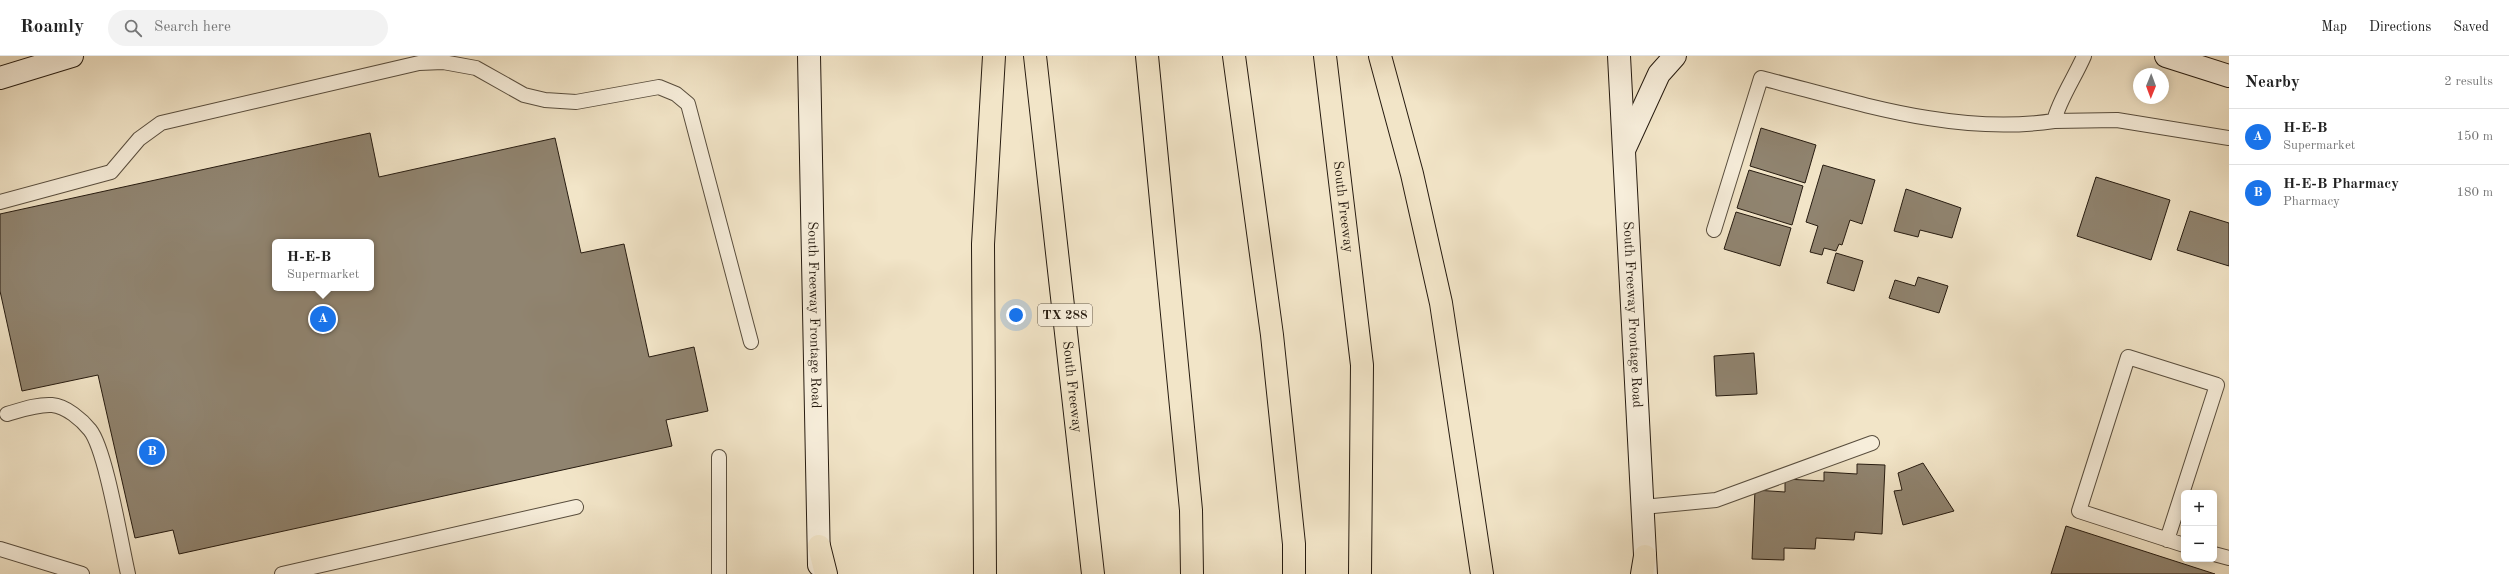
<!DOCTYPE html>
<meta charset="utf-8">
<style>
:root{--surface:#fff;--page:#f2f2f2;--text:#222;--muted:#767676;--line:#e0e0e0;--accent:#1a73e8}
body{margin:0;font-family:"Old Standard TT",serif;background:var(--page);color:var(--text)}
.controls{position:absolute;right:12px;bottom:12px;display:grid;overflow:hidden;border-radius:6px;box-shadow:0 2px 10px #0003}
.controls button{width:36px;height:36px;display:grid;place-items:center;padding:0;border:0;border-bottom:1px solid var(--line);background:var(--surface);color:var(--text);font:20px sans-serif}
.compass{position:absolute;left:2133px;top:12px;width:36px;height:36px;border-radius:50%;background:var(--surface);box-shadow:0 2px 10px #0003;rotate:181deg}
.you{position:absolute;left:1016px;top:259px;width:14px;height:14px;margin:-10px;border:3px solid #fff;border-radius:50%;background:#1a73e8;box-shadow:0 0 0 6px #1a73e833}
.badge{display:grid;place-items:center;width:26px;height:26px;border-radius:50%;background:var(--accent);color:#fff;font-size:13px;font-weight:700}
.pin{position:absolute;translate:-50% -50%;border:2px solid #fff;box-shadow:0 1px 4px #0006}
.popup{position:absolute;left:272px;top:183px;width:102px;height:52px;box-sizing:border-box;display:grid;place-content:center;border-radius:6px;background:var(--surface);filter:drop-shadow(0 1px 3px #0005);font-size:13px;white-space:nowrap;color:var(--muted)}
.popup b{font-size:15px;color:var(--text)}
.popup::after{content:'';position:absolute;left:50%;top:100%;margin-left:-8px;border:8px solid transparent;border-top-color:var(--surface)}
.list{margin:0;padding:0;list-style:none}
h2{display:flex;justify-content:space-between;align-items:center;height:52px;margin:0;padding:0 16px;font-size:17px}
h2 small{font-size:13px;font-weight:400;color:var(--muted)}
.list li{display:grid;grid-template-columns:26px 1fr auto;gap:12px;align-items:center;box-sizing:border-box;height:56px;padding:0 16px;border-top:1px solid var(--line)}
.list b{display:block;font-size:15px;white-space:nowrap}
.list p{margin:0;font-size:13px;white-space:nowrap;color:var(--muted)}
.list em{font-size:13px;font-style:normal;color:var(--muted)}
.icon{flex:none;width:22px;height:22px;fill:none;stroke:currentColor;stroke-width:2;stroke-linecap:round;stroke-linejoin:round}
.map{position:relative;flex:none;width:2229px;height:518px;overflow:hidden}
header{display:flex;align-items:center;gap:24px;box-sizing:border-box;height:56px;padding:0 20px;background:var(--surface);border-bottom:1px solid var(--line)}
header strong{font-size:19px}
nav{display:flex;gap:22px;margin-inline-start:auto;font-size:14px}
.search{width:280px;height:36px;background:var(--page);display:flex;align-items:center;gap:10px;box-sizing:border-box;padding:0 14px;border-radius:22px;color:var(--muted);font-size:15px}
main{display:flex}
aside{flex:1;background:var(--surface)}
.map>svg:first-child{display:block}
.building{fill:#908470;stroke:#261b10;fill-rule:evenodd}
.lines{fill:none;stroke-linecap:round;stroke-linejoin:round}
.service-casing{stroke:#594e3e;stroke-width:16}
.secondary-casing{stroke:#261b10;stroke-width:24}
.motorway-casing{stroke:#261b10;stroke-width:24}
.service{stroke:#f7eedb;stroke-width:14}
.secondary{stroke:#f7eedb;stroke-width:22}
.motorway{stroke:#f2e5c8;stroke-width:22}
.labels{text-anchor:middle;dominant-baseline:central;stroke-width:3;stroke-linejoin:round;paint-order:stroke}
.shield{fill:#f7eedb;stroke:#655a4d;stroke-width:1}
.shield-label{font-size:13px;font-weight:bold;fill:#261b10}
.street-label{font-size:14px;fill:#261b10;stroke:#f7eedb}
</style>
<header>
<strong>Roamly</strong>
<div class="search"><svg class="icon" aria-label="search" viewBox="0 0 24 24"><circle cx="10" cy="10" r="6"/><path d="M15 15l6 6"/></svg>Search here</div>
<nav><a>Map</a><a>Directions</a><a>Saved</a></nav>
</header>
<main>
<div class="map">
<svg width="2229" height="518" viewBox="0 0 2229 518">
<rect width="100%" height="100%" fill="#f2e5c8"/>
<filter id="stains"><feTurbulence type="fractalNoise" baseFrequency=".005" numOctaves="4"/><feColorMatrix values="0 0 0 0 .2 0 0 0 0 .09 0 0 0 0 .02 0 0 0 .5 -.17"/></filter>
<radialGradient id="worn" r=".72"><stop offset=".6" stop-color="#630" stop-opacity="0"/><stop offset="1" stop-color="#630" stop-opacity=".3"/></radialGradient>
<path class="building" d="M1761,72L1816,89L1805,127L1750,110Z
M370,77L379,121L555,82L581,197L624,188L649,301L694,291L708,355L666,364L672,390L179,498L173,474L135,482L98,319L22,335L0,235V158ZM275,186H371V232H275Z
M1823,109L1875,124L1862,168L1850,164L1842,189L1839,188L1836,195L1824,192L1822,199L1810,196L1818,170L1806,166Z
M1749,114L1803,130L1792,169L1737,152Z
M2096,121L2170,144L2151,204L2077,180Z
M1906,133L1961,152L1952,182L1920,174L1918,181L1894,175Z
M2190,155L2229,167V210L2177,194Z
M1736,156L1791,172L1780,210L1724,193Z
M1836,197L1863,205L1854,235L1827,227Z
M1918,221L1948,230L1939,257L1889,242L1895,224L1915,230Z
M1754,297L1757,338L1716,340L1714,300Z
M1923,407L1954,455L1903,469L1894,435L1902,434L1898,417Z
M1857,408L1885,409L1882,478L1855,476L1854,484L1816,482L1815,493L1784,492V504L1752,503L1755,434L1785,436V423L1824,425V416L1857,418Z
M2066,470L2215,518H2051Z"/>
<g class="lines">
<g class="service-casing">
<path id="service" d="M2054,65L2117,64L2229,82
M0,146L111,116L139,83L161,67L419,7L443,6L476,12L524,39L545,44L576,46L659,31L676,38L688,48L751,286
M1714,174L1761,22C1856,46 1955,80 2054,65C2059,44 2075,21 2084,0
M7,358C21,354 37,348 52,349C66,350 82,364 90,374C106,394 121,488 128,518
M1643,451L1716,444L1872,387
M2167,484L2217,329L2128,301L2079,455L2184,489
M0,493L82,518
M2214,498L2229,502
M282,518L576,451
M719,518V401"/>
</g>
<g class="secondary-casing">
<g id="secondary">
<path id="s1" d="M809,0L819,509"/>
<path id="s2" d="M1619,0L1646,518"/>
<path d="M2166,0L2229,20"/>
<path d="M0,22L72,0"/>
<path d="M1625,92L1659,18L1675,0"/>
</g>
</g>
<g class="motorway-casing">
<g id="motorway">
<path id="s3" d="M1035,0L1093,518"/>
<path d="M1147,0L1191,454L1192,518"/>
<path d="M1234,0L1272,279L1294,488V518"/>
<path id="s4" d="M1325,0L1362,309L1360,518"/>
<path d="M1380,0L1412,118L1441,247L1482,518"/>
<path d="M819,490L826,518"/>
<path d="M985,518L983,188L994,0"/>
<path d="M1642,518L1645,500"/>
</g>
</g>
<use href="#service" class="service"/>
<use href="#secondary" class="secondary"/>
<use href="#motorway" class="motorway"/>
</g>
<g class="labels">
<rect class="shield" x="1038" y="248" width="54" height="22" rx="3"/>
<g class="shield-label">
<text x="1065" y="259">TX 288</text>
</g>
<g class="street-label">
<text stroke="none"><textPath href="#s4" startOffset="152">South Freeway</textPath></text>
<text stroke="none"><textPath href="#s1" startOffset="259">South Freeway Frontage Road</textPath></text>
<text stroke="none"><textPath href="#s2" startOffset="259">South Freeway Frontage Road</textPath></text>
<text stroke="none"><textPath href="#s3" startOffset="333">South Freeway</textPath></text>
</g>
</g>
<rect width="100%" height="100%" filter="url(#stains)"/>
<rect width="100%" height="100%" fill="url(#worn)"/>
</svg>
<div class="controls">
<button>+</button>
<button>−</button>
</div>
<svg class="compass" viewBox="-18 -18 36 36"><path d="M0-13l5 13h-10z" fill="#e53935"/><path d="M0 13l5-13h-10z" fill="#767676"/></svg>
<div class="you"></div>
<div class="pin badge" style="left:323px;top:263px">A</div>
<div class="popup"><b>H-E-B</b>Supermarket</div>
<div class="pin badge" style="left:152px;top:396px">B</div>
</div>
<aside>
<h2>Nearby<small>2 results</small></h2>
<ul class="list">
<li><span class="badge">A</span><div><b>H-E-B</b><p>Supermarket</p></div><em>150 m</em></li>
<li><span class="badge">B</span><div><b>H-E-B Pharmacy</b><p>Pharmacy</p></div><em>180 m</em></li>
</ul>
</aside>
</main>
